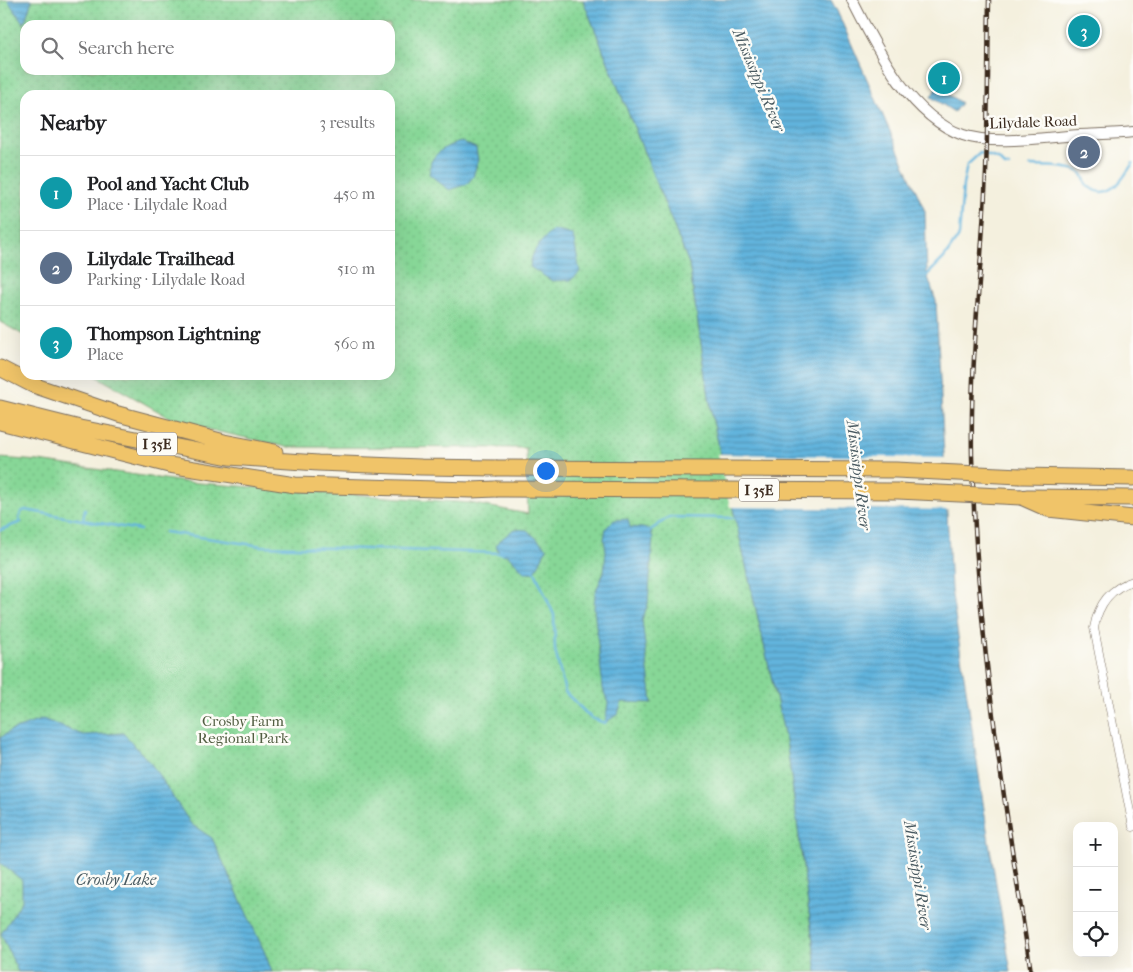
<!DOCTYPE html>
<meta charset="utf-8">
<style>
:root{--surface:#fff;--page:#f6f6f6;--text:#202124;--muted:#757577;--line:#e0e0e0;--accent:#ea580c}
body{margin:0;font-family:"IM FELL French Canon",serif;background:var(--page);color:var(--text)}
.controls{position:absolute;right:15px;bottom:15px;display:grid;overflow:hidden;border-radius:10px;box-shadow:0 5px 20px #0002}
.controls button{width:45px;height:45px;display:grid;place-items:center;padding:0;border:0;border-bottom:1px solid var(--line);background:var(--surface);color:var(--text);font:25px sans-serif}
.you{position:absolute;left:545px;top:470px;width:18px;height:18px;margin:-12px;border:4px solid #fff;border-radius:50%;background:#1a73e8;box-shadow:0 0 0 8px #1a73e833}
.badge{display:grid;place-items:center;width:32px;height:32px;border-radius:50%;background:var(--accent);color:#fff;font-size:16px;font-weight:700}
.pin{position:absolute;translate:-50% -50%;border:2px solid #fff;box-shadow:0 1px 5px #0006}
.list{margin:0;padding:0;list-style:none}
h2{display:flex;justify-content:space-between;align-items:center;height:65px;margin:0;padding:0 20px;font-size:21px}
h2 small{font-size:16px;font-weight:400;color:var(--muted)}
.list li{display:grid;grid-template-columns:32px 1fr auto;gap:15px;align-items:center;box-sizing:border-box;height:75px;padding:0 20px;border-top:1px solid var(--line)}
.list b{display:block;font-size:19px;white-space:nowrap}
.list p{margin:0;font-size:16px;white-space:nowrap;color:var(--muted)}
.list em{font-size:16px;font-style:normal;color:var(--muted)}
.icon{flex:none;width:28px;height:28px;fill:none;stroke:currentColor;stroke-width:2;stroke-linecap:round;stroke-linejoin:round}
.map{position:relative;flex:none;width:1133px;height:972px;overflow:hidden}
.search{position:absolute;background:var(--surface);box-shadow:0 5px 20px #0002;left:20px;top:20px;width:375px;height:55px;display:flex;align-items:center;gap:12px;box-sizing:border-box;padding:0 18px;border-radius:15px;color:var(--muted);font-size:19px}
.panel{position:absolute;background:var(--surface);box-shadow:0 5px 20px #0002;left:20px;top:90px;width:375px;height:290px;border-radius:15px}
.map>svg:first-child{display:block}
.park{fill:url(#park-dots);stroke:#61805a;fill-rule:evenodd}
.water{fill:url(#water-rules);stroke:#4e6f7e}
.pier{fill:#f4f0de}
.lines{fill:none;stroke-linecap:round;stroke-linejoin:round}
.stream{stroke:#62b4dd;stroke-width:2.5}
.minor-casing{stroke:#7c6f61;stroke-width:9}
.tertiary-casing{stroke:#7c6f61;stroke-width:12}
.motorway-casing{stroke:#7c6f61;stroke-width:17}
.minor{stroke:#fff;stroke-width:8}
.tertiary{stroke:#fff;stroke-width:10}
.motorway{stroke:#f0c469;stroke-width:15}
.rail-casing{stroke:#3b2a1e;stroke-width:4.5}
.rail{stroke:#fdfcf7;stroke-width:2.5;stroke-dasharray:8;stroke-linecap:butt}
.motorway-bridge-casing{stroke:#7c6f61;stroke-width:17;stroke-linecap:butt}
.motorway-bridge{stroke:#f0c469;stroke-width:15}
.labels{text-anchor:middle;dominant-baseline:central;stroke-width:5;stroke-linejoin:round;paint-order:stroke}
.shield{fill:#fdfcf7;stroke:#75695f;stroke-width:1}
.shield-label{font-size:14px;font-weight:bold;fill:#3b2a1e}
.street-label{font-size:15px;fill:#3b2a1e;stroke:#fdfcf7}
.park-label{font-size:15px;fill:#525e42;stroke:#fdfcf7}
.water-label{font-size:16px;font-style:italic;fill:#495a61;stroke:#fdfcf7}
</style>
<div class="map">
<svg width="1133" height="972" viewBox="0 0 1133 972">
<defs>
<pattern id="park-dots" width="8" height="8" patternUnits="userSpaceOnUse" patternTransform="scale(1.25)"><rect width="8" height="8" fill="#87d797"/><path d="M2 2h.1M6 6h.1" fill="none" stroke="#75b982" stroke-width="1.8" stroke-linecap="round"/></pattern>
<pattern id="water-rules" width="6" height="5" patternUnits="userSpaceOnUse" patternTransform="scale(1.25)"><rect width="6" height="5" fill="#62b4dd"/><path d="M0 2.5h6" fill="none" stroke="#5293b3"/></pattern>
</defs>
<rect width="100%" height="100%" fill="#fdfcf7"/>
<filter id="ink" filterUnits="userSpaceOnUse"><feTurbulence type="fractalNoise" baseFrequency=".02" numOctaves="2"/><feDisplacementMap in="SourceGraphic" scale="10" xChannelSelector="R" yChannelSelector="G"/><feConvolveMatrix kernelMatrix="1 2 1 2 8 2 1 2 1" color-interpolation-filters="sRGB"/></filter>
<filter id="wash" filterUnits="userSpaceOnUse"><feTurbulence type="fractalNoise" baseFrequency=".0096" numOctaves="4" result="noise"/><feDisplacementMap in="SourceGraphic" scale="20" xChannelSelector="R" yChannelSelector="G"/><feGaussianBlur stdDeviation="1.12" result="paint"/><feColorMatrix in="noise" values="0 0 0 0 0 0 0 0 0 0 0 0 0 0 0 0 0 1.4 0 .05"/><feComposite in="paint" operator="in"/></filter>
<g filter="url(#wash)">
<rect width="100%" height="100%" fill="#f4f0de"/>
<path class="park" d="M0,0H583L689,264L712,416L787,746L817,972H0V458L39,461L185,482L470,503L528,514L526,448L287,447L179,423L94,375H390V95H25V336L0,322ZM25,25H390V70H25Z"/>
<path class="water" d="M7,0H32L24,24L8,1Z
M583,0H831L837,11L925,211L927,274L936,301L951,589L989,842L1011,972H817L787,746L712,416L689,264Z
M937,87L961,103L954,112L931,97Z
M462,142L476,148L478,160L473,177L467,184L450,190L445,187L429,174C430,171 430,165 431,162C436,151 451,143 462,142Z
M553,230L573,235L580,272L571,280L552,281L530,267C531,251 541,241 553,230Z
M628,519L630,527L643,528L650,530L653,538L648,604L642,620L652,703L622,702L618,714L605,723L608,703L603,689L594,608L595,593L604,572L606,551L604,539L606,528L614,520Z
M514,529L527,530L547,548L535,572L525,573L509,556L499,553L496,545L498,542Z
M43,719L83,735L123,733L152,765L191,824L212,838L265,953L272,972H18L1,934L22,901V880L0,863V738L10,731Z"/>
<path class="pier" d="M718,454L947,458L949,510L730,507Z"/>
<g class="lines">
<path class="stream" d="M1030,166C1041,166 1075,166 1082,174C1084,177 1085,182 1087,186C1091,188 1097,192 1101,192C1117,192 1125,174 1133,163
M926,276L944,258L959,236L963,185L967,165L980,153L998,159L1005,166H1009
M83,520L85,509
M0,530L21,522L19,519L21,512L25,510L140,530
M165,532L262,546L503,553
M648,532L669,517L735,518
M532,570L535,572L554,615L555,650L565,692L591,718L605,723L606,721"/>
</g>
</g>
<g filter="url(#ink)">
<g class="lines">
<g class="minor-casing">
<path id="minor" d="M1133,581C1110,588 1098,605 1094,628L1133,827"/>
</g>
<g class="tertiary-casing">
<path id="tertiary" d="M852,0C876,47 909,116 963,135C994,146 1046,137 1080,135C1098,134 1115,134 1133,132"/>
</g>
<g class="motorway-casing">
<path id="motorway" d="M0,368L33,385L118,414L224,442L275,452
M0,408L80,428L229,457L318,463L421,467L496,468
M0,422L169,465L295,485L471,490L496,489
M1020,476L1133,478
M1021,497L1048,509L1133,518
M1027,497L1133,498"/>
</g>
<use href="#minor" class="minor"/>
<use href="#tertiary" class="tertiary"/>
<use href="#motorway" class="motorway"/>
<g class="rail-casing">
<path id="rail" d="M989,0C988,57 988,115 986,172C982,267 970,361 972,456C976,629 1004,801 1031,972"/>
</g>
<use href="#rail" class="rail"/>
<g class="motorway-bridge-casing">
<path id="motorway-bridge" d="M496,468L896,470L1020,476
M496,489L898,491L1021,497"/>
</g>
<use href="#motorway-bridge" class="motorway-bridge"/>
</g>
</g>
<g class="labels">
<g class="shield">
<rect x="137" y="432.5" width="40" height="23" rx="4"/>
<rect x="739" y="478.5" width="40" height="23" rx="4"/>
</g>
<g class="shield-label">
<text x="157" y="444">I 35E</text>
<text x="759" y="490">I 35E</text>
</g>
<g class="street-label">
<text transform="translate(1033 122) rotate(-2)">Lilydale Road</text>
</g>
<g class="park-label">
<text x="243" y="721">Crosby Farm<tspan x="243" dy="17">Regional Park</tspan></text>
</g>
<g class="water-label">
<text transform="translate(759 80) rotate(67)">Mississippi River</text>
<text transform="translate(859 475) rotate(83)">Mississippi River</text>
<text transform="translate(918 875) rotate(81)">Mississippi River</text>
<text x="116" y="879">Crosby Lake</text>
</g>
</g>
</svg>
<div class="controls">
<button>+</button>
<button>−</button>
<button><svg class="icon" aria-label="locate" viewBox="0 0 24 24"><circle cx="12" cy="12" r="6"/><path d="M12 2v4M12 18v4M2 12h4M18 12h4"/></svg></button>
</div>
<div class="you"></div>
<div class="pin badge" style="left:944px;top:78px;background:#0f9aa8">1</div>
<div class="pin badge" style="left:1084px;top:152px;background:#5c6f8a">2</div>
<div class="pin badge" style="left:1084px;top:31px;background:#0f9aa8">3</div>
<div class="search"><svg class="icon" aria-label="search" viewBox="0 0 24 24"><circle cx="10" cy="10" r="6"/><path d="M15 15l6 6"/></svg>Search here</div>
<section class="panel">
<h2>Nearby<small>3 results</small></h2>
<ul class="list">
<li><span class="badge" style="background:#0f9aa8">1</span><div><b>Pool and Yacht Club</b><p>Place · Lilydale Road</p></div><em>450 m</em></li>
<li><span class="badge" style="background:#5c6f8a">2</span><div><b>Lilydale Trailhead</b><p>Parking · Lilydale Road</p></div><em>510 m</em></li>
<li><span class="badge" style="background:#0f9aa8">3</span><div><b>Thompson Lightning</b><p>Place</p></div><em>560 m</em></li>
</ul>
</section>
</div>
